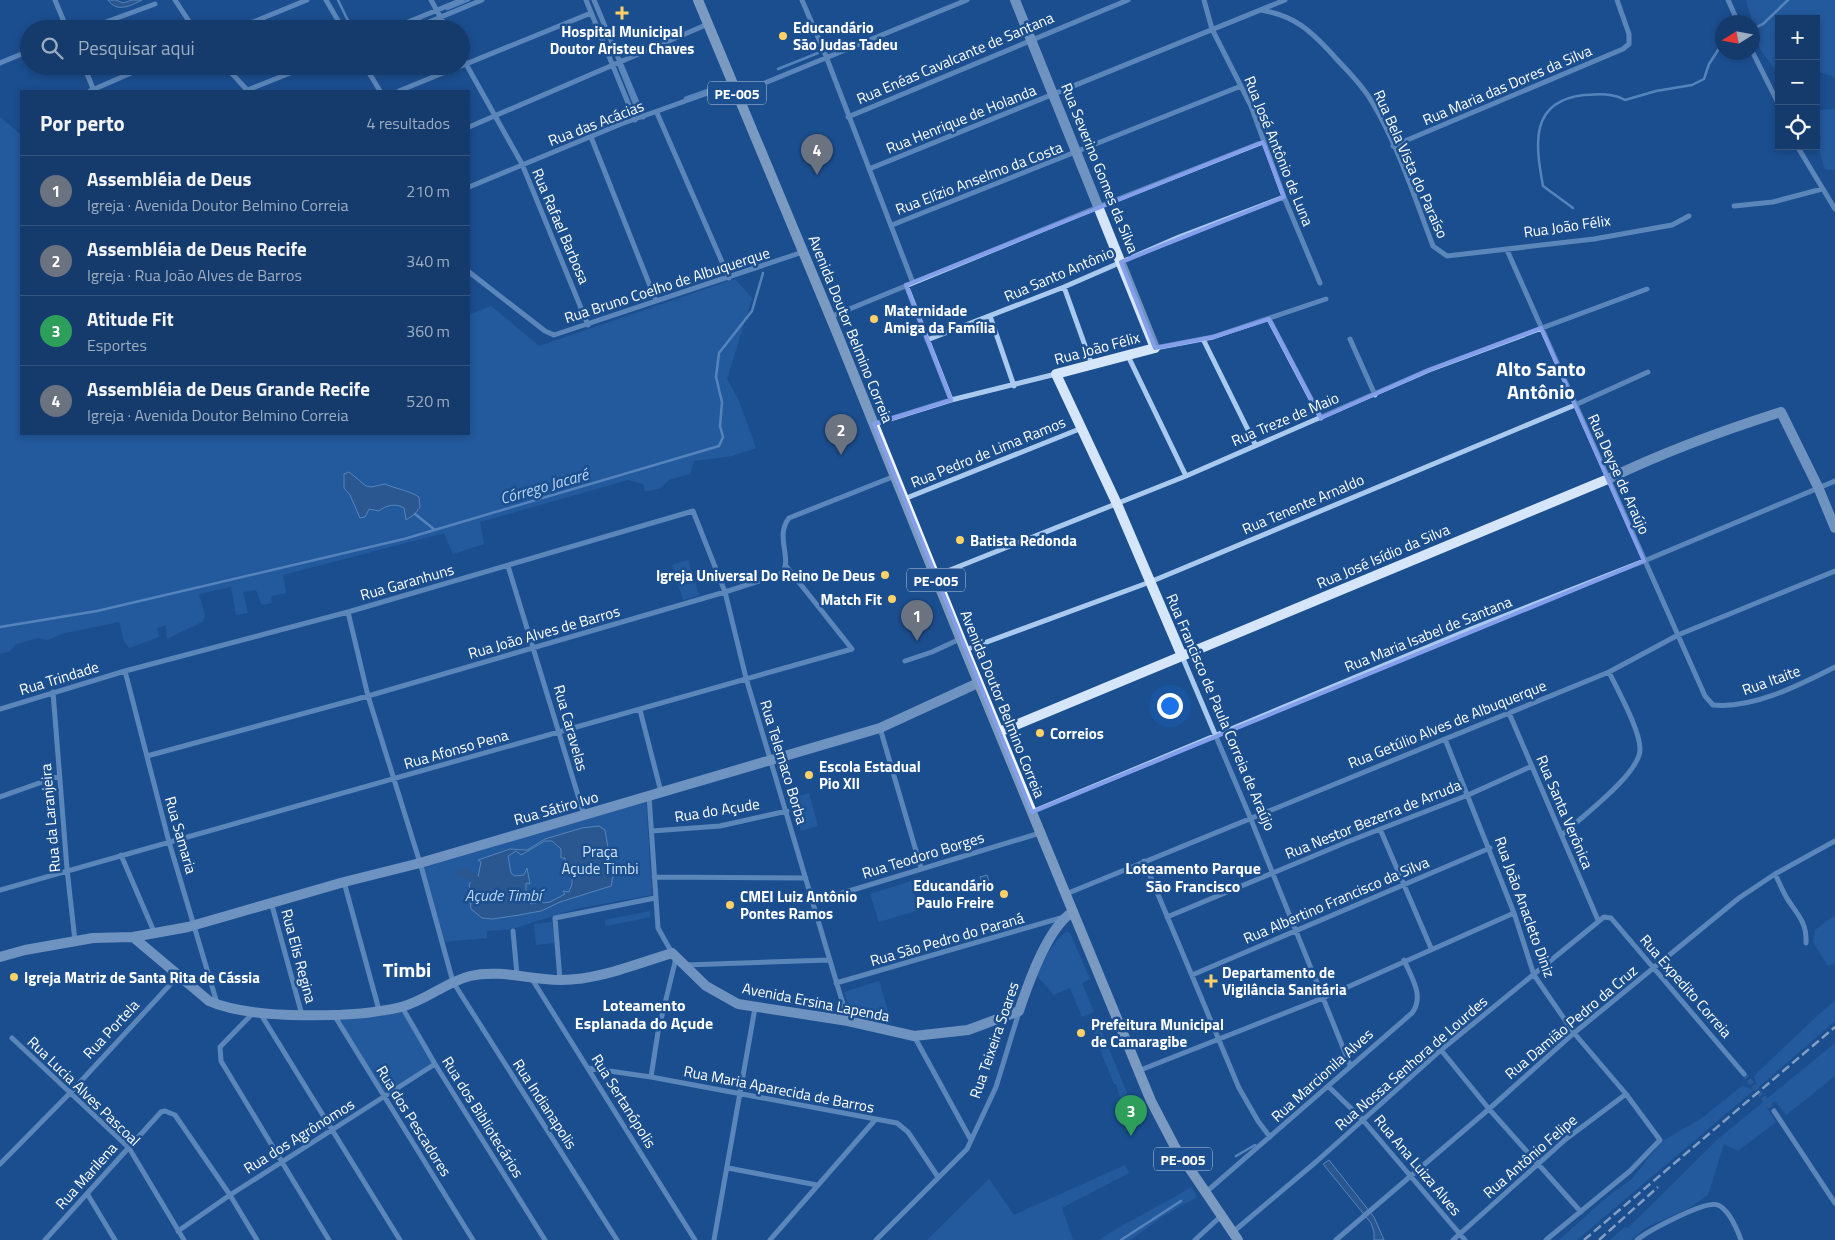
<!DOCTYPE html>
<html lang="pt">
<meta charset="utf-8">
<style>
:root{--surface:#143b6b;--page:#1d4271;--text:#f1f3f6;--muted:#9dadc1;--line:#33557e;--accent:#ffd166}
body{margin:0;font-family:"Titillium Web",sans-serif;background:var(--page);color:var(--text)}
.controls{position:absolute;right:15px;top:15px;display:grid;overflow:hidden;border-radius:0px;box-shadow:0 2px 8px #0003}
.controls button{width:45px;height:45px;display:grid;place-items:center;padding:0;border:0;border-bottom:1px solid var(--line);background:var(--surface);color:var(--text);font:25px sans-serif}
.compass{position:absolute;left:1715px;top:15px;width:45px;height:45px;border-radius:50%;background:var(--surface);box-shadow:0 2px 8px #0003;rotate:259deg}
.you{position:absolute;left:1169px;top:705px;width:18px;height:18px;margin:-12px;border:4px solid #fff;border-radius:50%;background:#1a73e8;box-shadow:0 0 0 8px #1a73e833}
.badge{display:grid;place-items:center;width:32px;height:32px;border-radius:50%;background:var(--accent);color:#fff;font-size:16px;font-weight:700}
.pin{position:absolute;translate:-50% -41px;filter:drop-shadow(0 1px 2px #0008)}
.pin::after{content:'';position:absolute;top:26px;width:18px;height:15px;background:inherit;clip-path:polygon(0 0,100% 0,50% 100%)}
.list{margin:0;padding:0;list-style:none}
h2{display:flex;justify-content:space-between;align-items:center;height:65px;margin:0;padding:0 20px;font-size:21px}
h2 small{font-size:16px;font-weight:400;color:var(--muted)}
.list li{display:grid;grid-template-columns:32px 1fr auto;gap:15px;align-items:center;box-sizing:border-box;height:70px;padding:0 20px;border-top:1px solid var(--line)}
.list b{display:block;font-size:19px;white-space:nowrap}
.list p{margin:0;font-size:16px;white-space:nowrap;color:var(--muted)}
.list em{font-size:16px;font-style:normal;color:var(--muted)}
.icon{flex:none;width:28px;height:28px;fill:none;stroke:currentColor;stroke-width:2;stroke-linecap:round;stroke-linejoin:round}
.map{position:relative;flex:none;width:1835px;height:1240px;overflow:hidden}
.search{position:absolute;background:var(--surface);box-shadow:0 2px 8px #0003;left:20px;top:20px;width:450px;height:55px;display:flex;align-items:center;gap:12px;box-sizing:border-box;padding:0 18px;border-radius:28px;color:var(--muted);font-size:19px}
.panel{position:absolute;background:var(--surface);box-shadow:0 2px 8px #0003;left:20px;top:90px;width:450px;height:345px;border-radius:0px}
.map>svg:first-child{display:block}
.green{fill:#2e69ad}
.water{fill:#3c6290;stroke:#9cc4f0;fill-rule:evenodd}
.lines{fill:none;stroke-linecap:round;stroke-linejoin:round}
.stream{stroke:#9cc4f0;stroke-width:2.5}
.canal{stroke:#3c6290;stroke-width:9}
.street-tunnel{stroke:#3d69a0;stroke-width:5;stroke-dasharray:5 2.5;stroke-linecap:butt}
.street{stroke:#a9c9ee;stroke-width:5}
.secondary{stroke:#d6e6fa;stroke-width:10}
.primary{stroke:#f0f6ff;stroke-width:10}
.rail{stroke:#fff;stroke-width:2.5;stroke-dasharray:9 4;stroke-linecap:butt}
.marked{fill:none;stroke:#839eea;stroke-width:4;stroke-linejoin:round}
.poi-dot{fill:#ffd166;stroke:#1b4f8f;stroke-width:2}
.labels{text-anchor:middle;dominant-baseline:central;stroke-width:5;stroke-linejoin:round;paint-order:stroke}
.shield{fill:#1b4f8f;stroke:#bbcadd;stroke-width:1}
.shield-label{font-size:14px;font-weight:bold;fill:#fff}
.poi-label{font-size:15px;font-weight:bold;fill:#fff;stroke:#1b4f8f;text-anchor:start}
.street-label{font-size:15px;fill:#fff;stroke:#1b4f8f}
.park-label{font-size:15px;fill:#cfe3fa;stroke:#1b4f8f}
.water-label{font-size:16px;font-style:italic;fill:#b5d3f5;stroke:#1b4f8f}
.neighbourhood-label{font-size:16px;font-weight:bold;fill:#fff;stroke:#1b4f8f}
.district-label{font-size:20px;font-weight:bold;fill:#fff;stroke:#1b4f8f}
</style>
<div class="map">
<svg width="1835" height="1240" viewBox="0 0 1835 1240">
<rect width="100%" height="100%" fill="#1b4f8f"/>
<path class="green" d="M1746,0H1835V77L1816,71V19H1779V75L1760,49Z
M1835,109V170L1825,169L1819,149L1821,136L1816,131V110Z
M0,117L21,135V434H469V315L491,306L539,346L735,279L752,298L727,379L739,401L756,448L732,456L694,461L690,474L669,480L659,489L645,491L643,484L628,480L480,522L484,544L453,554L444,533L283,575L286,593L271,596L272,603L262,605L256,590L243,592L248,613L236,615L231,587L199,594L205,616L202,622L167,639L166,625L157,628L159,637L129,648L124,641L119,622L61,634L48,640L39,638L16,644L10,651L0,654Z
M688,560L699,595L683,600L672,565Z
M809,793L818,826L801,831L792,798Z
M646,800L652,895L575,909L512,929L487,931V938L442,942L421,866Z
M911,881L919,910L879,922L870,894Z
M650,911L651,917L606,926L605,920Z
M1835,915V963L1828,966L1813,942L1815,930Z
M552,922L555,943L536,945L534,924Z
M1066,932L1070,933L1090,979L1082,983L1094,1012L1082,1017L1070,988L1054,995L1037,976C1044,959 1052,943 1066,932Z
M879,981L892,1024L851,1013L844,992Z
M1835,1000V1021L1758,1088L1754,1076C1781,1050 1807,1025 1835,1000Z
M402,1007L435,1064L384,1097L333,1015Z
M1098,1022L1127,1093L1126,1097L1137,1104L1124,1110L1116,1084H1114L1090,1025Z
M1835,1043V1076L1786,1115L1775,1101L1767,1108L1776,1122L1738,1151L1724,1144L1708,1195L1691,1207L1645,1228L1631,1240H1610L1625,1227L1628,1228L1718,1139Z
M1742,1086L1754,1090L1577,1240H1559L1607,1197L1632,1179L1661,1142L1702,1118Z
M1125,1165L1129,1173L1062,1208L1073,1240H927L989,1179L1014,1215Z
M1191,1187L1197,1197L1165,1215L1130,1240H1099C1129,1220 1161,1206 1191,1187Z"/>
<path class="water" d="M108,0H116L123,3L132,0H142C130,6 117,13 108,0Z
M349,472L366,486L371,487L385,484C396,489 408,490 419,497L420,507L415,514L406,520L404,508C396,503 386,505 379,511L369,509L365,517L360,518L350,495L344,488V474Z
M599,826L605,830L613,877L611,886L560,902L541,911L519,915L493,919L482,918L471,909L470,903L472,904L474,894L469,886L471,880L478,877L481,862L478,860L510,849L527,850L545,839L582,828ZM545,841H552L561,849V858H565L567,870L571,868L572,870V884L569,892L563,891L565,894L550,902L543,903L540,898L536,903L531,904L526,897V883L530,884L527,868L524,875L515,876L511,873L508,856L516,851L521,855Z
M987,875L992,890L985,893L980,877Z
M1329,1160L1374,1217L1384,1240H1374V1232L1371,1223L1323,1164Z"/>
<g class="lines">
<path class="stream" d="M338,0L352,29
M447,9L469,0
M399,29L420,20
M1752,29L1763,24L1788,0
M618,64L635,106
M778,69L818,53
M685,98L719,86
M1573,208L1543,186C1535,143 1530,101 1584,95C1600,94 1612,93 1625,100L1656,91L1692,85L1704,79L1709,64L1722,44
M415,514L435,530
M0,627L97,611L404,539L719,446L723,437L720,426L722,402L716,377L719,353L752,311L763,273
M1236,1156L1255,1145
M1121,1240L1181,1201"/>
<path class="canal" d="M459,873L468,874L474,879"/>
<path class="street-tunnel" d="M1744,1074L1774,1111"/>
<path class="street" d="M55,0L67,29
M175,0L194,29
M326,0L343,29
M431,0L447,29
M586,0L635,120
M594,0L643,117
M802,0L824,51L913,283
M1204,0L1212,29L1251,106L1284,197L1320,283
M1728,0L1738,22
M1261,10C1295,16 1310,30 1333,55C1346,70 1362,84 1372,102C1398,145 1415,199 1433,246L1447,256L1594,239L1672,225L1689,216
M87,29L155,4
M236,29L307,0
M391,29L462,0
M412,29L482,0
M1752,51L1779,105
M461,55L522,164L588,325
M0,63L29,51
M84,66L94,91
M225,66L248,91
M365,66L380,91
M461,66L591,13
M90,91L147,66
M245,91L308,66
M399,91L460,66
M738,94L967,0
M657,113L729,278
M848,117L1128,0
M469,127L708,24
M591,137L656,301
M1393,146L1623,49L1629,44V34L1617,0
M1797,146L1835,209
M869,169L1285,0
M469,187L621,124L733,84
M1734,206L1773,202L1822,189
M892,225L1241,86
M1507,250L1705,696L1713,705C1754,709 1799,685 1835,667
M469,272L545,331L554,335L803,252
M906,285L951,400
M1064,287L1092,365
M990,316L1014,386
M830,317L1098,207L1263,142
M1269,319L1321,418
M1203,339L1255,444
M1350,339L1375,395
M927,340L1064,287L1179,237L1284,197
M1155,348L1213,337L1326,299
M1128,356L1186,476
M874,424L951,400L1056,374
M904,499L1082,428
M508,566L584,815
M935,576L1186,476L1429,370L1647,289
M348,612L368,696L421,866L453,982L617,1240
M965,650L1150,582L1575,405L1648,372
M1182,656L1250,817L1350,1065
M905,661L932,652L960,639
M125,671L169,842L217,1003
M53,692L67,869L75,941
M0,709L125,671L348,612L693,511L725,592L746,678L848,1021
M640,710L661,792
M1509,713L1598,920
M880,728L921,868
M1445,739L1514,913L1534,975L1574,1033L1626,1094L1660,1140L1630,1171L1546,1240
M147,756L368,696L725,592L781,574C794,560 774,537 789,518L895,476
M649,796L658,928L672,953
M0,797L59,776
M1032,812L1471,629L1644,561L1835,481
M1380,829L1431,948
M652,831L720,826L787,811
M1562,835C1579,819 1641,773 1640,749C1640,730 1618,691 1609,672
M121,855L155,934
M1144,861L1239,1088L1258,1121L1270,1137
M1775,874C1779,882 1783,892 1788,900C1798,915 1807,923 1806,943
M654,877L806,878
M344,882L379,1010
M0,890L852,649L786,566
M1066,894L1609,672L1678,635L1835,571
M271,902L302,1015
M813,902L1040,833
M1167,917L1347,842L1468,795L1532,766
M513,931L517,975
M685,965L829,960
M1192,975L1490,848
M532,979L695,1240
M560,980L555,918L655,898
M836,983L1064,917
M402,1007L435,1064L545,1240
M254,1012L220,1047L221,1061L329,1240
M260,1013L400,1240
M334,1015L473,1240
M914,1036L971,1140
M12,1038L129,1148L184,1240
M1441,1050L1489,1109L1581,1212
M588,1068L651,1077L897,1123L908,1132L938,1177
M1138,1071L1323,998L1514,913
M651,1077L658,1032L676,958
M1329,1087L1362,1119L1465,1240
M1774,1111L1835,1203
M0,1164L70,1093L178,976
M728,1168L817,1185
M1205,1193L1412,1013C1425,996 1411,977 1404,960
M88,1195L115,1240
M178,1231L230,1195L435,1064
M1233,1232L1317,1161L1441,1050L1604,917L1611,918L1744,1074
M45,1240L161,1112L165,1111L175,1115L230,1195L257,1240
M714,1240L755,1008
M770,1240L875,1120
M876,1240L967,1149L996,1087L1019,1012
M1195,1240L1221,1216
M1336,1240L1489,1109L1574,1033L1739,898L1775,874L1835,841
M1453,1240L1566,1139L1626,1094
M1637,1240C1648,1231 1705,1200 1718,1205C1729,1210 1737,1229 1741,1240"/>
<path class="secondary" d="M1015,0L1155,348L1056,374L1117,504L1182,656
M999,732L1608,479C1664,452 1721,431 1781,412L1818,487L1835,528
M133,937L209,1001C251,1020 355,1018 401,1007C425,1001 446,982 470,976C500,969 531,980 561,980C599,980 636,964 672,953L706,986L738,1004L848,1021L914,1036L968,1030L1019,1011C1028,984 1048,926 1073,912
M0,957L25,950L93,938L133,937L188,927L344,882L420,863L880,728L978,683"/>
<path class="primary" d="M698,0L837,333L965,650L1151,1101L1175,1147L1238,1240"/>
<path class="rail" d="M1584,1240L1835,1027
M1599,1240L1658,1187"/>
</g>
<path d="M0 0H1835V1240H0ZM1263,142L1284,197L1121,262L1155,348L1213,337L1269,319L1321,418L1429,370L1541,328L1644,561L1032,812L874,424L951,400L906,285Z" fill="#1b4f8f" fill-opacity=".55" fill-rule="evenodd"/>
<path class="marked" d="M1263,142L1284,197L1121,262L1155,348L1213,337L1269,319L1321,418L1429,370L1541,328L1644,561L1032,812L874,424L951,400L906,285Z"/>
<g class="poi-dot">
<path d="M619.5 5.5h5v5h5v5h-5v5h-5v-5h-5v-5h5z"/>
<circle cx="783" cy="36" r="5"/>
<circle cx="874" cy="319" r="5"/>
<circle cx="960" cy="540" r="5"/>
<circle cx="885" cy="575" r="5"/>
<circle cx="892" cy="599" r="5"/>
<circle cx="1040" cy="733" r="5"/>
<circle cx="809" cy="775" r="5"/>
<circle cx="1004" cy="894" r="5"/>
<circle cx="730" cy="905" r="5"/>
<circle cx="14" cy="977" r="5"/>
<path d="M1208.5 973.5h5v5h5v5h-5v5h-5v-5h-5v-5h5z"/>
<circle cx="1081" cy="1033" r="5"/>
</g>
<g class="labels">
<g class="shield">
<rect x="708" y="81.5" width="58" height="23" rx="4"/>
<rect x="907" y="568.5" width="58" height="23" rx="4"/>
<rect x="1154" y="1147.5" width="58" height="23" rx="4"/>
</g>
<g class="shield-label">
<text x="737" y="93">PE-005</text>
<text x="936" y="580">PE-005</text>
<text x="1183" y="1159">PE-005</text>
</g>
<g class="poi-label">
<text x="793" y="27">Educandário<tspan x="793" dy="17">São Judas Tadeu</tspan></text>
<text x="622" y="31" text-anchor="middle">Hospital Municipal<tspan x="622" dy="17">Doutor Aristeu Chaves</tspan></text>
<text x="884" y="310">Maternidade<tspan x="884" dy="17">Amiga da Família</tspan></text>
<text x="970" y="540">Batista Redonda</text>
<text x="875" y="575" text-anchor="end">Igreja Universal Do Reino De Deus</text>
<text x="882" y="599" text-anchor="end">Match Fit</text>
<text x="1050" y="733">Correios</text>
<text x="819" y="766">Escola Estadual<tspan x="819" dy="17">Pio XII</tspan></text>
<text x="994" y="885" text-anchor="end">Educandário<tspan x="994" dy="17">Paulo Freire</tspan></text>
<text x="740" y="896">CMEI Luiz Antônio<tspan x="740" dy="17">Pontes Ramos</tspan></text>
<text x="1222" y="972">Departamento de<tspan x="1222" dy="17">Vigilância Sanitária</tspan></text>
<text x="24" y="977">Igreja Matriz de Santa Rita de Cássia</text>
<text x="1091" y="1024">Prefeitura Municipal<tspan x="1091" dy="17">de Camaragibe</tspan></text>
</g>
<g class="street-label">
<text transform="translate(955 58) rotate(-23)">Rua Enéas Cavalcante de Santana</text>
<text transform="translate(1507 85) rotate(-23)">Rua Maria das Dores da Silva</text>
<text transform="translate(961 119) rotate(-22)">Rua Henrique de Holanda</text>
<text transform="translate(596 123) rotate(-21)">Rua das Acácias</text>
<text transform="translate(1279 151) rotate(68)">Rua José Antônio de Luna</text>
<text transform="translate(1411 164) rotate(66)">Rua Bela Vista do Paraíso</text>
<text transform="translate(1100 168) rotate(68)">Rua Severino Gomes da Silva</text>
<text transform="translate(979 178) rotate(-21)">Rua Elízio Anselmo da Costa</text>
<text transform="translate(561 226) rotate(67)">Rua Rafael Barbosa</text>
<text transform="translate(1567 226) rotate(-8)">Rua João Félix</text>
<text transform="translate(1059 274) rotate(-23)">Rua Santo Antônio</text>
<text transform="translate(667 285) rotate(-18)">Rua Bruno Coelho de Albuquerque</text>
<text transform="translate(851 329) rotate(68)">Avenida Doutor Belmino Correia</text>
<text transform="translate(1097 348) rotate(-15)">Rua João Félix</text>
<text transform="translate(1285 419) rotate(-23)">Rua Treze de Maio</text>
<text transform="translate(988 452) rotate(-22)">Rua Pedro de Lima Ramos</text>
<text transform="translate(1619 474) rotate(66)">Rua Deyse de Araújo</text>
<text transform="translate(1303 504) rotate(-23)">Rua Tenente Arnaldo</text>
<text transform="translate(1383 556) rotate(-23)">Rua José Isídio da Silva</text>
<text transform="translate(407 582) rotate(-16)">Rua Garanhuns</text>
<text transform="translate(544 632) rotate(-16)">Rua João Alves de Barros</text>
<text transform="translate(1428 634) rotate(-22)">Rua Maria Isabel de Santana</text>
<text transform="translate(59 678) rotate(-17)">Rua Trindade</text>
<text transform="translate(1771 680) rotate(-20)">Rua Itaite</text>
<text transform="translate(1003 704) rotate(68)">Avenida Doutor Belmino Correia</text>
<text transform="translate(1221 712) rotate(67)">Rua Francisco de Paula Correia de Araújo</text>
<text transform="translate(1447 724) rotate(-22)">Rua Getúlio Alves de Albuquerque</text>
<text transform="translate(571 728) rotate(74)">Rua Caravelas</text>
<text transform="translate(456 749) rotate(-16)">Rua Afonso Pena</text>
<text transform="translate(784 762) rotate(73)">Rua Telemaco Borba</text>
<text transform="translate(556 808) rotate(-16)">Rua Sátiro Ivo</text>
<text transform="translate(717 810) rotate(-9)">Rua do Açude</text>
<text transform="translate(1565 812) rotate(67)">Rua Santa Verônica</text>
<text transform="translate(50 818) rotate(-95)">Rua da Laranjeira</text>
<text transform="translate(1373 819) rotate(-22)">Rua Nestor Bezerra de Arruda</text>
<text transform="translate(181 835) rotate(74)">Rua Samaria</text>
<text transform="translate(923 855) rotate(-17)">Rua Teodoro Borges</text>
<text transform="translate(1336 900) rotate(-23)">Rua Albertino Francisco da Silva</text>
<text transform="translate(1525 907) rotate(70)">Rua João Anacleto Diniz</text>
<text transform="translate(947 939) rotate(-16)">Rua São Pedro do Paraná</text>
<text transform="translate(299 956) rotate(75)">Rua Elis Regina</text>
<text transform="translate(1686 986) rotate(49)">Rua Expedito Correia</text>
<text transform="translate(816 1002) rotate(11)">Avenida Ersina Lapenda</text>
<text transform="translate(1571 1022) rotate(-40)">Rua Damião Pedro da Cruz</text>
<text transform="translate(111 1029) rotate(-47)">Rua Portela</text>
<text transform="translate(994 1040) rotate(-71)">Rua Teixeira Soares</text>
<text transform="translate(1411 1063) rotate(-41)">Rua Nossa Senhora de Lourdes</text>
<text transform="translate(1322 1075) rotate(-42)">Rua Marcionila Alves</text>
<text transform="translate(779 1089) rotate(11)">Rua Maria Aparecida de Barros</text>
<text transform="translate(84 1091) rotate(44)">Rua Lucia Alves Pascoal</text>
<text transform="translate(624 1101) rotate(58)">Rua Sertanópolis</text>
<text transform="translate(545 1104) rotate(57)">Rua Indianapolis</text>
<text transform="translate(483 1117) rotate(58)">Rua dos Bibliotecários</text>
<text transform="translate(414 1121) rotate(58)">Rua dos Pescadores</text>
<text transform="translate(299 1136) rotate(-32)">Rua dos Agrônomos</text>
<text transform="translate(1530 1156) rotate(-41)">Rua Antônio Felipe</text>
<text transform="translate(1418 1165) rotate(50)">Rua Ana Luiza Alves</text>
<text transform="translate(86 1176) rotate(-48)">Rua Marilena</text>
</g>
<g class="park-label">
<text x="600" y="851">Praça<tspan x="600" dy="17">Açude Timbi</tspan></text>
</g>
<g class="water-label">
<text transform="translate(544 486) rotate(-16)">Córrego Jacaré</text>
<text x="503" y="895">Açude Timbí</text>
</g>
<g class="neighbourhood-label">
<text x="1193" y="868">Loteamento Parque<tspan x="1193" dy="18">São Francisco</tspan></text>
<text x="644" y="1005">Loteamento<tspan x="644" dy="18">Esplanada do Açude</tspan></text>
</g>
<g class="district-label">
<text x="1541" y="368">Alto Santo<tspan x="1541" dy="23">Antônio</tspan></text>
<text x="407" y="969">Timbi</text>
</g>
</g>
</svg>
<div class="controls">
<button>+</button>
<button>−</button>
<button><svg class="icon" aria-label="locate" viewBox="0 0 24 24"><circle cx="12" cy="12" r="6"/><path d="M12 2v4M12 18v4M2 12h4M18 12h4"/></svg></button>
</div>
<svg class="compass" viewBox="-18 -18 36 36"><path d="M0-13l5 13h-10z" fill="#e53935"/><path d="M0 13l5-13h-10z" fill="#9dadc1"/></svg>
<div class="you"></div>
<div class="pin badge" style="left:917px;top:641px;background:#6b7280">1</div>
<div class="pin badge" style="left:841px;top:455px;background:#6b7280">2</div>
<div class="pin badge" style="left:1131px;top:1136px;background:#2e9e5b">3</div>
<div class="pin badge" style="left:817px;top:175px;background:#6b7280">4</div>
<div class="search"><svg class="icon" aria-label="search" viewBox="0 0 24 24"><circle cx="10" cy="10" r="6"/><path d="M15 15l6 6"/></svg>Pesquisar aqui</div>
<section class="panel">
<h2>Por perto<small>4 resultados</small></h2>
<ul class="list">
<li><span class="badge" style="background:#6b7280">1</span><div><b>Assembléia de Deus</b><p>Igreja · Avenida Doutor Belmino Correia</p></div><em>210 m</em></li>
<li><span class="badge" style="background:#6b7280">2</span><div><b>Assembléia de Deus Recife</b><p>Igreja · Rua João Alves de Barros</p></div><em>340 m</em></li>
<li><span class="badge" style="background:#2e9e5b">3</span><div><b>Atitude Fit</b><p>Esportes</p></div><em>360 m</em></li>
<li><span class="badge" style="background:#6b7280">4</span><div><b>Assembléia de Deus Grande Recife</b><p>Igreja · Avenida Doutor Belmino Correia</p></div><em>520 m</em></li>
</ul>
</section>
</div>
